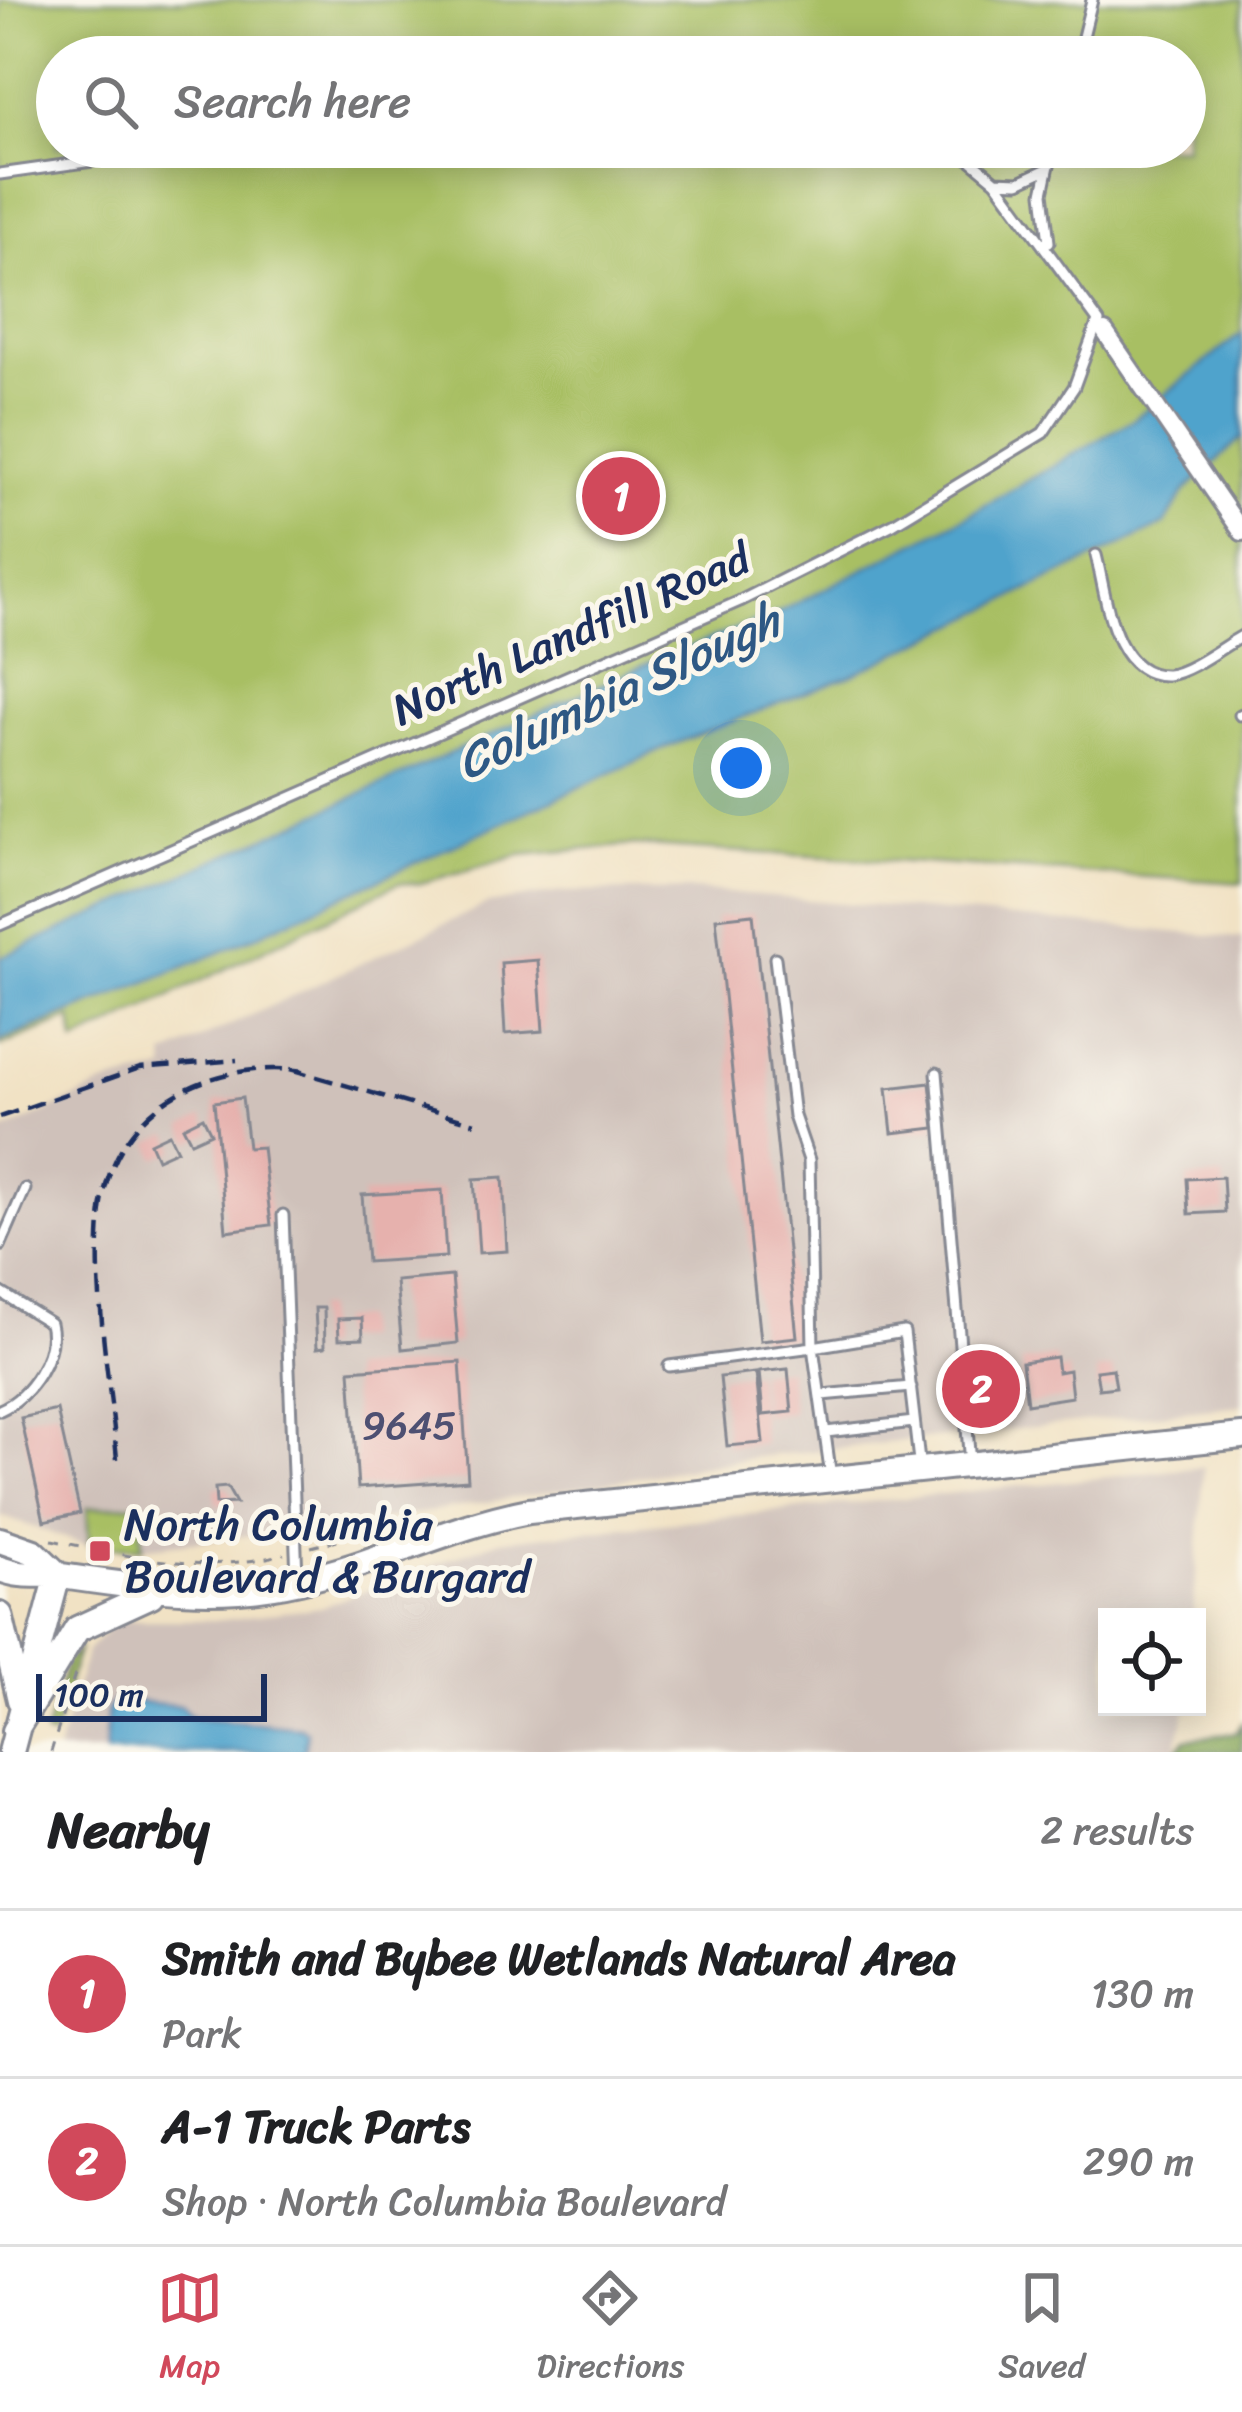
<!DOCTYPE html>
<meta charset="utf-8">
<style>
:root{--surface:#fff;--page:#f6f6f6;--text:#202124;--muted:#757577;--line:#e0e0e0;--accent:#d1495b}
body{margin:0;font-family:Sriracha,sans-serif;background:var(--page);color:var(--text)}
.controls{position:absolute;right:36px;bottom:36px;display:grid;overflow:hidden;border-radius:0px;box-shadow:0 6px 30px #0003}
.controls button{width:108px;height:108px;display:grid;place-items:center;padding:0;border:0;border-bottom:3px solid var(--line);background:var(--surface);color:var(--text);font:60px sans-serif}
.scale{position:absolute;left:36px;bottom:30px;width:231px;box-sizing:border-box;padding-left:12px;border:6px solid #1b2f5e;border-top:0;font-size:33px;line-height:42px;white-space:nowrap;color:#1b2f5e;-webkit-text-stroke:9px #fbf7ec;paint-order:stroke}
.you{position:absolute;left:741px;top:768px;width:42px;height:42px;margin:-30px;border:9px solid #fff;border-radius:50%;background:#1a73e8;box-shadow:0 0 0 18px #1a73e833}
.badge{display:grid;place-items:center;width:78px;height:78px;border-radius:50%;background:var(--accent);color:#fff;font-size:39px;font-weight:700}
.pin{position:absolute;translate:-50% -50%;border:6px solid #fff;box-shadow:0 3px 12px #0006}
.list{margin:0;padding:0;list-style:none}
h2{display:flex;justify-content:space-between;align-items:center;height:156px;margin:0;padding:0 48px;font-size:51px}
h2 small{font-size:39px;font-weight:400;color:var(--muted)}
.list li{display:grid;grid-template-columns:78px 1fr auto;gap:36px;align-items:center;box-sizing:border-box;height:168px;padding:0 48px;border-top:3px solid var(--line)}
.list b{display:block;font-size:45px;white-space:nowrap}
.list p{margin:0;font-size:39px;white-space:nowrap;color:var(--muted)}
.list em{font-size:39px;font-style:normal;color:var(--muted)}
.icon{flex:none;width:66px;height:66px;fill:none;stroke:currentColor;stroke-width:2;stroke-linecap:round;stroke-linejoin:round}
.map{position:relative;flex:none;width:1242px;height:1752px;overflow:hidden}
.search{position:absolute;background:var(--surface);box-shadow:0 6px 30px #0003;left:36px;right:36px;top:36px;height:132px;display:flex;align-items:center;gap:30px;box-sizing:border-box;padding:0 42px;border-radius:66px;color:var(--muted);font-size:45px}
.sheet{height:492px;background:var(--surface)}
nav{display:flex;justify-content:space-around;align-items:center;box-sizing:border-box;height:168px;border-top:3px solid var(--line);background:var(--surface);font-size:33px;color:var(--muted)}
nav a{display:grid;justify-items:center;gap:6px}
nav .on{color:var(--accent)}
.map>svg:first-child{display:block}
.industrial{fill:#cfc1ba}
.green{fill:#a8bf64;stroke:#627761;stroke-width:3;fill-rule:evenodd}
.forest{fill:#86a65a;stroke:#506a5c;stroke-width:3}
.water{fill:#50a3cc;stroke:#366995;stroke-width:3}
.building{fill:#e6b1ad}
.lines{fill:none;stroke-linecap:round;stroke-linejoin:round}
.service-casing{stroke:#868891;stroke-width:15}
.minor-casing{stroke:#868891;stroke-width:22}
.secondary-casing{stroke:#868891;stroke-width:30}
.path{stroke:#868891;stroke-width:3;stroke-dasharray:9 9;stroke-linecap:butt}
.service{stroke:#fff;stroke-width:9}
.minor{stroke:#fff;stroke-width:16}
.secondary{stroke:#fff;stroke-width:24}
.rail{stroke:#1b2f5e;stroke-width:4.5;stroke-dasharray:18 9;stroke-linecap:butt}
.poi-dot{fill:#d1495b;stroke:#fbf7ec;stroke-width:4.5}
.labels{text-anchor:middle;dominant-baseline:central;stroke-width:10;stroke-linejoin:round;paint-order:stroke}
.number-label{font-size:39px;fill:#4e5072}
.street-label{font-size:45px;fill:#1b2f5e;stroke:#fbf7ec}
.poi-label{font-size:45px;fill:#1b2f5e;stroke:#fbf7ec;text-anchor:start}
.water-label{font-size:48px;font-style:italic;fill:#2e5884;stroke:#fbf7ec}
</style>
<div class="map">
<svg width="1242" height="1752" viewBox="0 0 1242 1752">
<rect width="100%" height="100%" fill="#fbf7ec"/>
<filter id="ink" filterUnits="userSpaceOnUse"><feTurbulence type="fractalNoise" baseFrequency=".00833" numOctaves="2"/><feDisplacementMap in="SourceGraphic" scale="24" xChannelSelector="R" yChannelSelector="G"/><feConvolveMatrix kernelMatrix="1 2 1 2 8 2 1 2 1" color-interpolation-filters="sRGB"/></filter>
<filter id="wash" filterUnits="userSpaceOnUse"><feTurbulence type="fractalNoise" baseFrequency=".004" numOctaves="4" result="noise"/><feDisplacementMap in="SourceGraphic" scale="48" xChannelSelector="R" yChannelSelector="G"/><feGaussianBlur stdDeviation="2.7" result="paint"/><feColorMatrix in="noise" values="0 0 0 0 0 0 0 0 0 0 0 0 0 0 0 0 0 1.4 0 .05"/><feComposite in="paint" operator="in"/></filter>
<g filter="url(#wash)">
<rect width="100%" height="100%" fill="#f1e2c4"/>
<path class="industrial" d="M696,890L1242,938V1405L757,1457L381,1520L142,1548L139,1504L87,1509L89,1546L0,1516V1133L106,1084L166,1070L165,1056L487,904L561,892Z
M1204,1467L1193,1617H1107V1707H1187L1175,1752H57L87,1651L117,1620H224L321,1607L500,1540Z"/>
<path class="green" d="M0,0H1242V883L633,845L520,855L418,884L399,883L75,1043L72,1018L0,1046ZM57,57H1185V147H57Z
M139,1504L142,1548L89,1546L87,1508Z
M78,1650L53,1737L45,1735L67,1661Z"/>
<path class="forest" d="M1242,1724V1752H1176L1186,1739L1236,1733Z"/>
<path class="water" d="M1242,333V437L1185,491L1165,524L851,675L672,745L218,953L0,1041V958L656,660L774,615L965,517L1133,420Z
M115,1699L181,1706L191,1717L300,1727L307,1731L304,1752H105L107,1710Z"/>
<g id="blocks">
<path class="building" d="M753,914L797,1337L760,1341L716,918Z
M538,960L543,1031L505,1034L501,963Z
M930,1083L935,1128L892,1133L887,1088Z
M242,1098L248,1148L262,1147L271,1225L226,1231L214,1102Z
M203,1117L211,1133L191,1142L183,1127Z
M169,1134L177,1150L157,1159L150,1143Z
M503,1177L507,1251L479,1253L474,1179Z
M1223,1177L1225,1212L1189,1214L1187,1179Z
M442,1190L446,1257L367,1262L362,1195Z
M452,1276L458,1343L402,1349L396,1281Z
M315,1308H324L325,1347L317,1348Z
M362,1318L363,1338L339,1339L338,1319Z
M1056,1357L1058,1372L1069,1370L1072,1397L1027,1404L1022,1362Z
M992,1361L997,1415L971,1418L965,1364Z
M460,1362L468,1480L358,1488L350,1370Z
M788,1369L792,1412L763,1415L759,1372Z
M1113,1369L1116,1387L1099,1389L1096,1371Z
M756,1373L763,1443L727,1446L720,1377Z
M57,1410L80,1513L44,1521L21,1418Z
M227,1487L236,1503L216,1504L215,1488Z"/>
</g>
</g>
<g filter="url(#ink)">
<use href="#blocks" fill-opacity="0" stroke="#868891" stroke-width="3"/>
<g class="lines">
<g class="service-casing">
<path id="service" d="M1078,57L1092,0
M955,147L996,181L1099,322
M0,174L192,147
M996,181L1019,182L1047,169
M1049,242L1043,193L1053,147
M1096,555C1106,593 1112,677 1167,675C1189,673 1222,647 1242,636
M1240,715L1242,714
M0,925L740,601L893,524L1043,433L1074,387L1098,321
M775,958L794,1116L809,1160L813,1347L904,1332L920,1470
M937,1073L970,1464
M283,1215L297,1577
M0,1246L25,1189
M0,1292L50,1323C58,1355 30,1397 0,1410
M669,1366L813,1347L831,1477
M822,1395L911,1387
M826,1432L914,1422"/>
</g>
<g class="minor-casing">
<path id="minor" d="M1105,332L1242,532"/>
</g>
<g class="secondary-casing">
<path id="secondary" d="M0,1540L34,1552L58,1575
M0,1569C27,1579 37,1572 62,1576C144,1588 218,1600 300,1581C379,1563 450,1526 529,1511L1242,1436
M0,1615L20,1700
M15,1731L77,1629L151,1595
M11,1752L58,1575"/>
</g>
<path class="path" d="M52,1540C131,1557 204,1575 284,1554
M311,1547L372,1531L383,1535
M51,1752L76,1671"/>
<use href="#service" class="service"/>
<use href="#minor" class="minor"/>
<use href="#secondary" class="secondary"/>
<path class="rail" d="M290,1069L475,1123
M0,1117L140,1068L237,1060
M117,1459C110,1382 94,1298 100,1220C108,1112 204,1058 303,1071"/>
</g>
</g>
<rect class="poi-dot" x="88" y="1539" width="24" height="24" rx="6"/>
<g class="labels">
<g class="number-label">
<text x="409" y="1425">9645</text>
</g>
<g class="street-label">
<text transform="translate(571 634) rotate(-24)">North Landfill Road</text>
</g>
<g class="poi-label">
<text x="124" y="1525">North Columbia<tspan x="124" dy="52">Boulevard &amp; Burgard</tspan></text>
</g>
<g class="water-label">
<text transform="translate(618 691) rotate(-25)">Columbia Slough</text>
</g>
</g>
</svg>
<div class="controls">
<button><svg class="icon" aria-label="locate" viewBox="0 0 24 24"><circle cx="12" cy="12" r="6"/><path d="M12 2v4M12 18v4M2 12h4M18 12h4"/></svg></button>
</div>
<div class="scale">100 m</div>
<div class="you"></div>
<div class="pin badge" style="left:621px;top:496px">1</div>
<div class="pin badge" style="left:981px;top:1389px">2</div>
<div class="search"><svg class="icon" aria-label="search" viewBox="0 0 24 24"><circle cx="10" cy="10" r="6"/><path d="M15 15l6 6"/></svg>Search here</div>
</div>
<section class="sheet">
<h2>Nearby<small>2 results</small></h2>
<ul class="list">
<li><span class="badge">1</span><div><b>Smith and Bybee Wetlands Natural Area</b><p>Park</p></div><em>130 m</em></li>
<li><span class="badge">2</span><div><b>A-1 Truck Parts</b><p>Shop · North Columbia Boulevard</p></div><em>290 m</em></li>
</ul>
</section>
<nav>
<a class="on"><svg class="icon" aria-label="map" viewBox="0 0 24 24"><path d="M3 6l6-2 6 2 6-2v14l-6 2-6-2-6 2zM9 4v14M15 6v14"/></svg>Map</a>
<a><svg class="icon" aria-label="directions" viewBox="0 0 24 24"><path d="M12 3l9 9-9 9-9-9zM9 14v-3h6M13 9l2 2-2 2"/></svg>Directions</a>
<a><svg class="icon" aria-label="saved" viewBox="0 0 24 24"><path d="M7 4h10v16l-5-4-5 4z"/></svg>Saved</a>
</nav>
